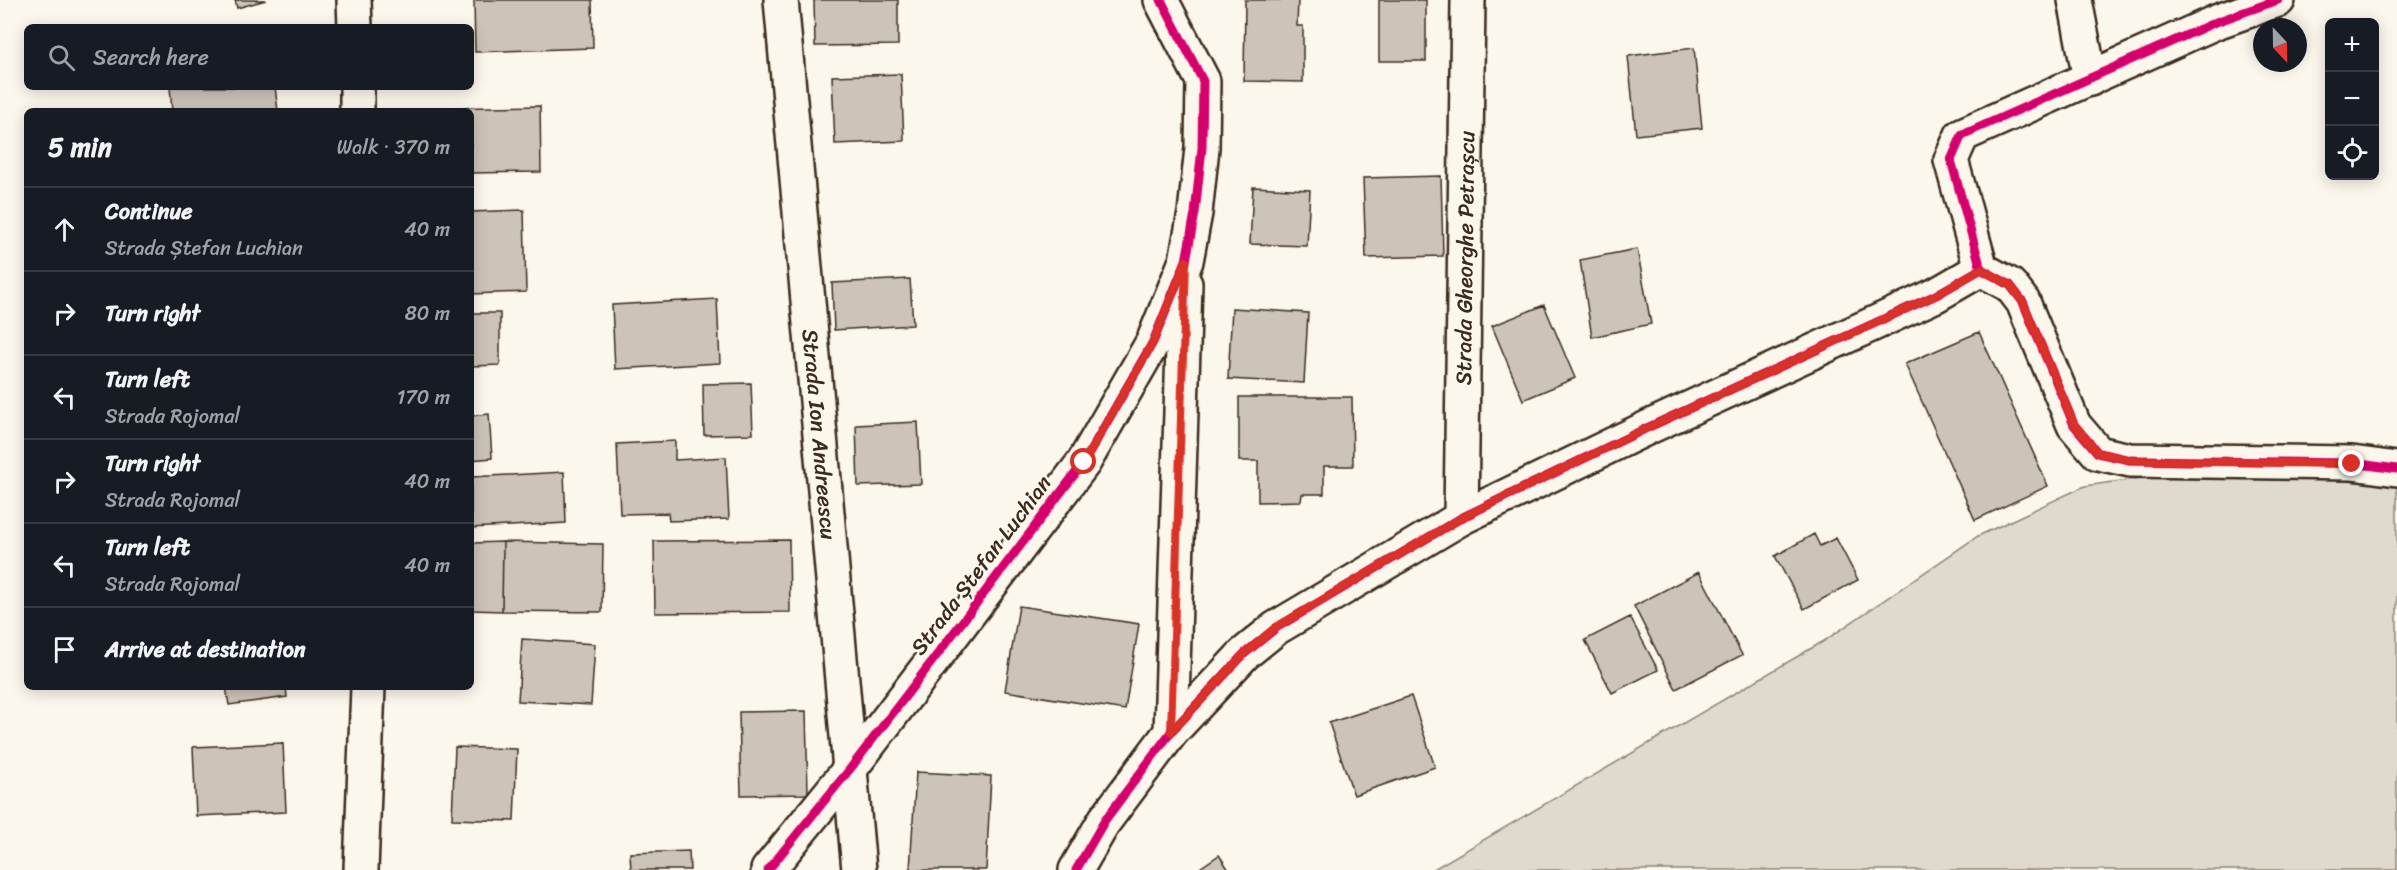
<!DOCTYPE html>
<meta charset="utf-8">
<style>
:root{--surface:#171b24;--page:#242831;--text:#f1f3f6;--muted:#9ea1a6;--line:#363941}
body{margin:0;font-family:Sriracha,sans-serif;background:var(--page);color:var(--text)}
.controls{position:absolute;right:18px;top:18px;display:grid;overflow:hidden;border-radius:9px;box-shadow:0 3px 15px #0003}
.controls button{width:54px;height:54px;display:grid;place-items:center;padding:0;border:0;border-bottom:2px solid var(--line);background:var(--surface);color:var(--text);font:30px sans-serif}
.compass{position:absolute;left:2253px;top:18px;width:54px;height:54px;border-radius:50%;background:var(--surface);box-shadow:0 3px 15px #0003;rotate:158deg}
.stop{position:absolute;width:18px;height:18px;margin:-14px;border:4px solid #d93025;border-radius:50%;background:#fff}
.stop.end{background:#d93025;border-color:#fff;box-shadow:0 2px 6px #0008}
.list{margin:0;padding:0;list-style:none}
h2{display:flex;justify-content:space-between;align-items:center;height:78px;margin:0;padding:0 24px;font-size:26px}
h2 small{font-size:20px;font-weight:400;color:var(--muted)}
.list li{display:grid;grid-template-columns:39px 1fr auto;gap:18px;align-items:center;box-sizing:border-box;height:84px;padding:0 24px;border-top:2px solid var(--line)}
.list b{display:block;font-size:22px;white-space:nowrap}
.list p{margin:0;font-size:20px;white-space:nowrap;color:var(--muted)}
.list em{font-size:20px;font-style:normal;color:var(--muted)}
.icon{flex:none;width:33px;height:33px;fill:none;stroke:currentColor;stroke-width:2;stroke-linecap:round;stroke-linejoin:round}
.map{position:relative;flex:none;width:2397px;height:870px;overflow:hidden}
.search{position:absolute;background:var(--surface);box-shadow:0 3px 15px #0003;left:24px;top:24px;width:450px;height:66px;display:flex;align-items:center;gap:15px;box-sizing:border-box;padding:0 21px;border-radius:9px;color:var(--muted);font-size:22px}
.panel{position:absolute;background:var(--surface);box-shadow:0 3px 15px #0003;left:24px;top:108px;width:450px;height:582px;border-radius:9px}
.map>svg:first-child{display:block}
.green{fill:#dfd9ce;stroke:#8d8276;stroke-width:1.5}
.building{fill:#ccc4b9;stroke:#3b2a1e;stroke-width:1.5}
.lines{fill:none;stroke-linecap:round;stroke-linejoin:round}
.street-casing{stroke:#3b2a1e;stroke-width:38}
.street{stroke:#fbf7ec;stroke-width:33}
.cycleway-casing{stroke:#fbf7ec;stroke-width:13}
.cycleway{stroke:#d6006c;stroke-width:9}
.route{stroke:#d93025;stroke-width:8}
.labels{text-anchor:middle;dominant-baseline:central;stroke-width:5;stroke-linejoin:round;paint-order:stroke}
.street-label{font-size:22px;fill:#3b2a1e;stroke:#fbf7ec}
</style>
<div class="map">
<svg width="2397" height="870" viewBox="0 0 2397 870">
<rect width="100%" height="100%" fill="#fbf7ec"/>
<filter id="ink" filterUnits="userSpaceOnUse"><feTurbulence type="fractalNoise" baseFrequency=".0167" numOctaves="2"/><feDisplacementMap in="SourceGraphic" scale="12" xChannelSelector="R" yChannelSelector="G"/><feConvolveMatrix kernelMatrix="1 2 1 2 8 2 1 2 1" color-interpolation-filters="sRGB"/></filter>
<g filter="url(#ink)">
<path class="green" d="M2199,470L2397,485V870H1432L1824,641L1978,536L2085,486Z"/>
<path class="building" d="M235,0H266L237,8Z
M474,0H592L593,48L475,52Z
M814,0H898V45L815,46Z
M1245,0H1298L1297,26H1303V82L1244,81Z
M1379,0H1426V61H1379Z
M1694,48L1702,128L1636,135L1628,56Z
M901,74L904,141L835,144L832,76Z
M170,87H275L278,111H172Z
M540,106L541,172L471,173V111H443V108Z
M1441,176L1443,256L1366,258L1363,178Z
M1253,187L1310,190L1307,246L1250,244Z
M524,210L526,292L471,294V212Z
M1637,249L1651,324L1592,337L1580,260Z
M910,279L913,325L834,330L832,283Z
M717,299L720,363L615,369L612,305Z
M1544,305L1575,378L1523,400L1492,326Z
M1232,308L1308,313L1304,383L1228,379Z
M471,313H500V365L471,366Z
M1979,332L2048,486L1975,520L1905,364Z
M751,383L753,434L704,435L703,384Z
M1239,397H1352L1353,466H1324V494H1302L1301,501L1258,502V461H1239Z
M489,414L492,458L471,460V416Z
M918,422L921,484L858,486L856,425Z
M675,441V460L726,457L729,519L669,521L668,513L620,514L617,444Z
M564,472L566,523L471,528V477Z
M1814,534L1820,546L1836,538L1858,580L1804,609L1775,556Z
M789,540L790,612L655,613L654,541Z
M503,542L502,611L471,610V543Z
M503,542L603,544L602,612L502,611Z
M1699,572L1742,655L1676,689L1634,606Z
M1019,606L1139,624L1125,710L1005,691Z
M1630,617L1658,670L1612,693L1585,640Z
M522,639L595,644L591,705L518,701Z
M226,687H286L287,697L229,705Z
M1411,696L1435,767L1354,795L1329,723Z
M806,711L808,794L741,795L739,712Z
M283,743L286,812L196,816L193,747Z
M455,747L517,749L514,821L452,819Z
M916,772L991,776L986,870H910Z
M689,851L690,870H631L630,853Z
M1219,855L1229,870H1197Z"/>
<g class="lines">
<g class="street-casing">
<g id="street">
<path d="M354,0L355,27"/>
<path id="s1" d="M781,0L859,870"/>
<path d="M2075,0L2090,79"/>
<path d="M2278,0L2216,22L1962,135L1951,160L1981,269L2010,285L2023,302L2074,425L2098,453L2130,460L2352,463L2397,469"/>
<path d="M357,87V111"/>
<path id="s2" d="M1461,518L1468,0"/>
<path d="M1171,732L1185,284"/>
<path d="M361,870L368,687"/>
<path d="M768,870L850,769L1084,462L1153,342L1186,261L1195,213L1202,148L1203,81L1161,0"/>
<path d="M1076,870L1105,820L1171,732L1244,654L1276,628L1461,518L1649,427L1936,295L1981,269"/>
</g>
</g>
<use href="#street" class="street"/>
<g class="cycleway-casing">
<path id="cycleway" d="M2278,0L2216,22L1962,135L1951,160L1981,269L2010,285L2023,302L2074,425L2098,453L2130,460L2352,463L2397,469
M768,870L850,769L1084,462L1153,342L1186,261L1195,213L1202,148L1203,81L1161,0
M1076,870L1105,820L1171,732L1244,654L1276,628L1461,518L1649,427L1936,295L1981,269"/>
</g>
<use href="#cycleway" class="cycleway"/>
</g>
</g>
<g class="lines" filter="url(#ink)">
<path class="route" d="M1084,462L1153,342L1186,261L1171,732L1244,654L1275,628L1461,518L1649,427L1936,295L1981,269L2010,285L2023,302L2074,424L2098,453L2130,460L2352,464"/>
</g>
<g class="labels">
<g class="street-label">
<text stroke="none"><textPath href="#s2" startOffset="260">Strada Gheorghe Petrașcu</textPath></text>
<text stroke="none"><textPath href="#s1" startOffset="436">Strada Ion Andreescu</textPath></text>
<text transform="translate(981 565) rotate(-53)">Strada Ștefan Luchian</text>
</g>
</g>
</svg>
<div class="controls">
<button>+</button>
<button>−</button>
<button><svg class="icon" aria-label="locate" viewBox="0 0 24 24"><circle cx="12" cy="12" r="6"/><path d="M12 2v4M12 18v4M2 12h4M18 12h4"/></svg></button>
</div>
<svg class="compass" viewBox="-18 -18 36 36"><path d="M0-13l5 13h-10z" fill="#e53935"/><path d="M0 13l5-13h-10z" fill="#9ea1a6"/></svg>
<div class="stop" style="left:1084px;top:462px"></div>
<div class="stop end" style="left:2352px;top:464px"></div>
<div class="search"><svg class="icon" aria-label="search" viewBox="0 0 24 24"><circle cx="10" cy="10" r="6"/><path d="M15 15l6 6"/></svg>Search here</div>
<section class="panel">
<h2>5 min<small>Walk · 370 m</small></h2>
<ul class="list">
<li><svg class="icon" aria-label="ahead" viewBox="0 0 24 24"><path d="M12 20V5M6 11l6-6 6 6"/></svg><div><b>Continue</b><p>Strada Ștefan Luchian</p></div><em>40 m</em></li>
<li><svg class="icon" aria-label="right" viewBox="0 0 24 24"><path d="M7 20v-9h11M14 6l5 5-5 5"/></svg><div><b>Turn right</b></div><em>80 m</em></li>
<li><svg class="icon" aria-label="left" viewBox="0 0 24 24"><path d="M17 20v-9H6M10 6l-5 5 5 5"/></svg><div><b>Turn left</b><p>Strada Rojomal</p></div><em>170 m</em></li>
<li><svg class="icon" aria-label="right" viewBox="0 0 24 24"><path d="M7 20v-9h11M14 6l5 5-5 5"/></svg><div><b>Turn right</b><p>Strada Rojomal</p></div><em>40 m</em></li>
<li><svg class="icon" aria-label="left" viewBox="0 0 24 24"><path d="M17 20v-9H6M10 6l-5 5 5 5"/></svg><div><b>Turn left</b><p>Strada Rojomal</p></div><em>40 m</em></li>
<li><svg class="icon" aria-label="arrive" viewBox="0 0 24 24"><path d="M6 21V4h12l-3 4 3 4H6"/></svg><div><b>Arrive at destination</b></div></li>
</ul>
</section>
</div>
